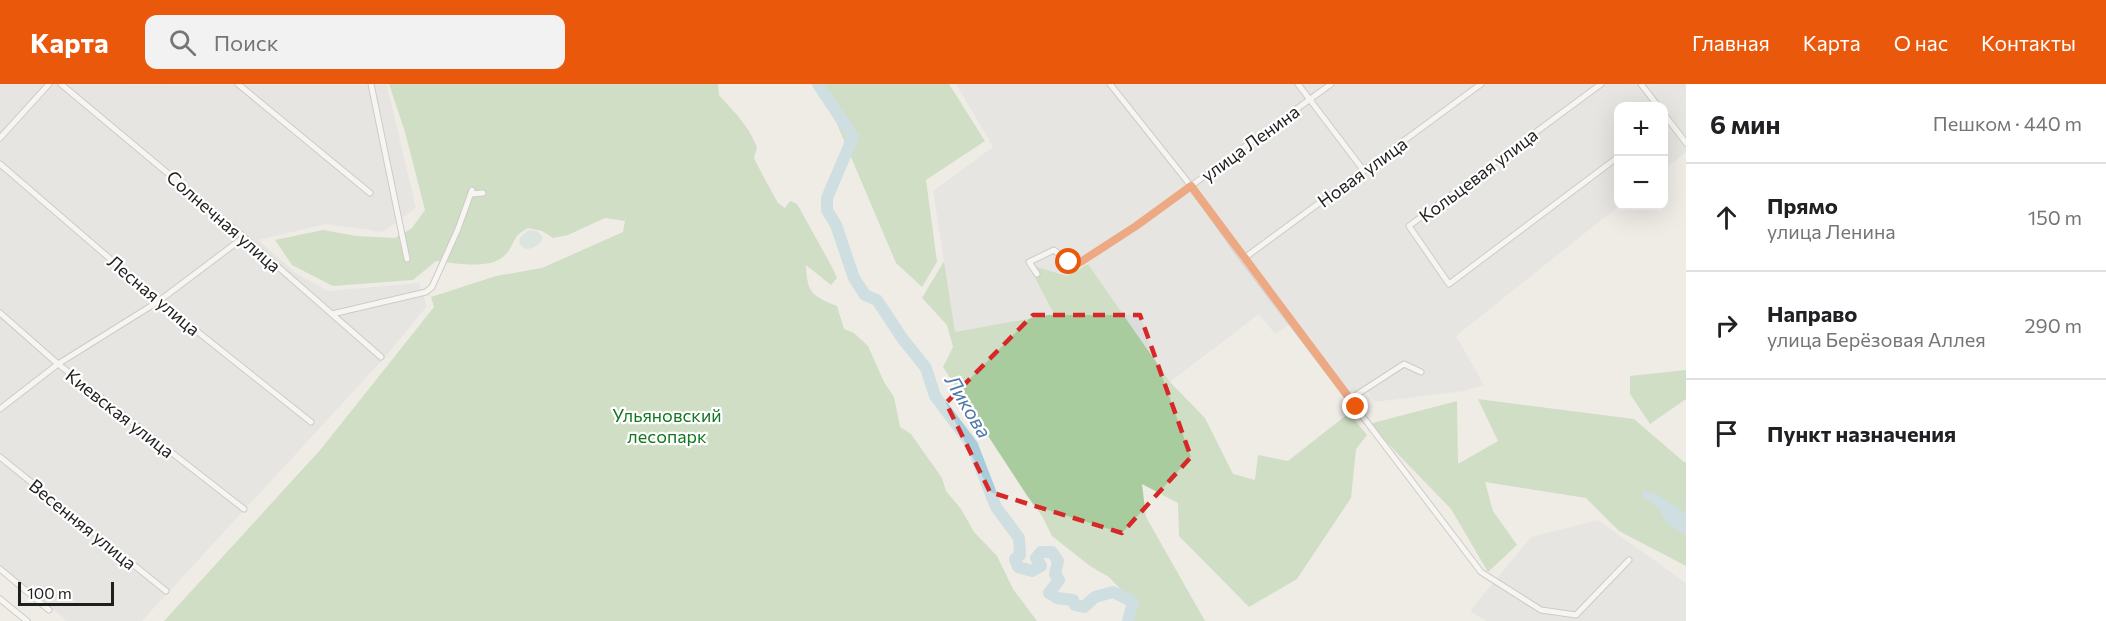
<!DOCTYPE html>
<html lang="ru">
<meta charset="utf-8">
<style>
:root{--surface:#fff;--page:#f2f2f2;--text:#202124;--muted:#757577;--line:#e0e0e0;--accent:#ea580c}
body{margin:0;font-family:Commissioner,sans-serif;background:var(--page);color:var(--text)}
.controls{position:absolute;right:18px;top:18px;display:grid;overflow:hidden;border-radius:12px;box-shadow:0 6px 24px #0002}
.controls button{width:54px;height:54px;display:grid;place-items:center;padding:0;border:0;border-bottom:2px solid var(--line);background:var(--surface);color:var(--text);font:30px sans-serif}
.scale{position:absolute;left:18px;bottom:15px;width:96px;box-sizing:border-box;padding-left:6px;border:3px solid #1f1f1f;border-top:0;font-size:16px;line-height:21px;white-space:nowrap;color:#1f1f1f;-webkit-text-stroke:4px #fff;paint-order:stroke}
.stop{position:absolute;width:18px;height:18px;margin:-14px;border:4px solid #ea580c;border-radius:50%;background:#fff}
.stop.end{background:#ea580c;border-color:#fff;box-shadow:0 2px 6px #0008}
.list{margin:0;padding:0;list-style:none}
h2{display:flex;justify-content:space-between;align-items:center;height:78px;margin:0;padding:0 24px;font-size:26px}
h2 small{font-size:20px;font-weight:400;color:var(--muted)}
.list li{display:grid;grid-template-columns:39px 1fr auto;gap:18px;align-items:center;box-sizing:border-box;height:108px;padding:0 24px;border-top:2px solid var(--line)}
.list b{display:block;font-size:22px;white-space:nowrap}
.list p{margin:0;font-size:20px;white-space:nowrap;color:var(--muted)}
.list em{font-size:20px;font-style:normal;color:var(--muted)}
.icon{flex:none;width:33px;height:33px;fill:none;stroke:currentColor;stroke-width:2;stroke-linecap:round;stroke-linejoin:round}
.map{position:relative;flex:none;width:1686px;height:537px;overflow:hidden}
header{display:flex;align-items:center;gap:36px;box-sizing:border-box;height:84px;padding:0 30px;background:var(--accent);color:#fff}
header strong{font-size:28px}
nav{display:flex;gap:33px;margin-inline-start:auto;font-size:21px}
.search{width:420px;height:54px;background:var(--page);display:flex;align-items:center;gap:15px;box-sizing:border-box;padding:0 21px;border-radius:12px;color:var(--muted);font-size:22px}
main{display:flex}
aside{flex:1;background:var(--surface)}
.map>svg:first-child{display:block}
.residential{fill:#dddcdc}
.forest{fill:#a8cc9d}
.wetland{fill:#c4dcd2}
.water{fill:#a9ccda}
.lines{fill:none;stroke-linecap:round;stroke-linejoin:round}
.river{stroke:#a9ccda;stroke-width:12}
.street-casing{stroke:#a3a3a3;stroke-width:7}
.street{stroke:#fff;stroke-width:5}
.route{stroke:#ea580c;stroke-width:8}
.marked{fill:none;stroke:#d62828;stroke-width:4.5;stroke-dasharray:12 8;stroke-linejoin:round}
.labels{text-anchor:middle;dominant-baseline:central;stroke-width:4.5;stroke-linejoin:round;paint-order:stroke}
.street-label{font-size:18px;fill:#1f1f1f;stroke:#fff}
.park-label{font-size:18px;fill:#137720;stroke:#fff}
.water-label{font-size:20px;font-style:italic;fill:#5179a8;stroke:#fff}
</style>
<header>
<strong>Карта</strong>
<div class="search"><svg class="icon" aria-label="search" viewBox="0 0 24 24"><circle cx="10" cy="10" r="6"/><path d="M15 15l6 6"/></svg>Поиск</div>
<nav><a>Главная</a><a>Карта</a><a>О нас</a><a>Контакты</a></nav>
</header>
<main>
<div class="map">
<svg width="1686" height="537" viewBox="0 0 1686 537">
<rect width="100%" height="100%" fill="#efece6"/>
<path class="residential" d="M0,0L387,1L416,124L383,148L326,140L258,156L297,190L328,207L419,199L427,222L387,271L142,537H67L0,481Z
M956,0H1686V68L1664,86V22H1618L1619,122L1456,252L1484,301L1464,307L1375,318L1365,303L1350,313L1293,238L1275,250L1259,230L1170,298L1088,180L1067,192L1037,183L1055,230L955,248L933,107L993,63Z
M1598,436L1686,499V537H1486L1470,527L1531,453Z"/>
<path class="forest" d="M389,0H718L719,11L738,32L749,47L757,63L754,74L762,90L778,119L785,124L790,117L797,120L831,181L837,194L831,201L806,181C807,209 812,212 837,222L844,245L854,249L868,262L884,298L894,313L900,343L911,350L942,394L946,407L961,425L974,448L997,472L1013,505L1037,537H164L321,365L434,223L431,213L496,192L542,184L623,148L625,137L605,134L568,151L553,154L542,147L528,144C525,146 519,149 517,152C512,159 511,166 504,172C490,186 454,179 436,177L413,196L333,202L292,181L275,156L323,146L356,152L395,154L412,144L425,126L405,48Z
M820,0H949L985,57L926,96L937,178L922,203L896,179Z
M944,177L955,248L1054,230L1031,186L1037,183L1067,192L1088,180L1170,298L1205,334L1233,390L1255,396L1258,371L1288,377L1349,329L1367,351L1356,365L1351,414L1297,495L1249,523L1179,452L1178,419L1142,400L1146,433L1205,537H1128L1124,509L1109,493L1090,482L1052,452L1042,432L1028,413L943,283L953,263L947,241L922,214Z
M1686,286V315L1650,340L1630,310V292Z
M1478,315L1634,335L1684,378H1686V482L1619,447L1586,414L1485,398L1493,427L1517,461L1488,488L1451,425L1369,340L1457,317L1458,380L1498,357Z"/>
<path class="wetland" d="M529,146L537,147L543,153C540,161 534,165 526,165L519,160L520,153Z"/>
<path class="water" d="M1643,406L1655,409L1686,429V452L1667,439L1658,424L1642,412Z"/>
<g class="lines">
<path class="river" d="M818,0L853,53L827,114V126L836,141L854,194L865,211L877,216L902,254L926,284L935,312L972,361L996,423L1019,454L1020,471L1015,475L1018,483L1032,487L1041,482L1036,474L1041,468H1052L1058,477L1055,490L1059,496L1049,509L1057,514L1073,516L1075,521L1084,523L1095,513L1113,508L1133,518L1128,537"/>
<g class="street-casing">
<path id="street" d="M61,0L244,153L381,273
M238,0L370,109
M371,0L407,175
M1110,0L1191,102L1243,175L1481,488L1541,526L1576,531L1629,476
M1298,0L1364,87
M1601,0L1409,142L1449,200L1618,73
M1641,0L1658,22
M1664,30L1686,59
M0,54L49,0
M0,80L159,217L311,338
M471,110L483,109
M1243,175L1481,0
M1037,190L1029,178L1054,166L1069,178L1079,179L1136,142L1331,0
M0,229L58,280L244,425
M332,230L426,208L432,203L458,145L472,106
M1350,315L1404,280L1421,288
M0,325L58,280L159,217L244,153
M0,373L166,507
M0,485L49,526
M0,515L27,537"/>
</g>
<use href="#street" class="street"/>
</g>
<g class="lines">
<path class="route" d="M1069,178L1079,179L1136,142L1191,102L1356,323"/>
</g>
<path d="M0 0H1686V537H0ZM1033,231H1140L1191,373L1122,449L990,408L946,319Z" fill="#efece6" fill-opacity=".55" fill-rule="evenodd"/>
<path class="marked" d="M1033,231H1140L1191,373L1122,449L990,408L946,319Z"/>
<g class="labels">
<g class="street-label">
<text transform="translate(1250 59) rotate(-36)">улица Ленина</text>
<text transform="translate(1362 88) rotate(-36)">Новая улица</text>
<text transform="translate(1478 91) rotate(-37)">Кольцевая улица</text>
<text transform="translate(224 137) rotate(41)">Солнечная улица</text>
<text transform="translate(154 211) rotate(40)">Лесная улица</text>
<text transform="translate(120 329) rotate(38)">Киевская улица</text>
<text transform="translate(83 440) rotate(39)">Весенняя улица</text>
</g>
<g class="park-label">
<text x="667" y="331">Ульяновский<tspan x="667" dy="21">лесопарк</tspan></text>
</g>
<g class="water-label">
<text transform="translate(969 322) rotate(59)">Ликова</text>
</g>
</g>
</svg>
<div class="controls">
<button>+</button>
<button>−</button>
</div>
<div class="scale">100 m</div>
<div class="stop" style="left:1069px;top:178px"></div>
<div class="stop end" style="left:1356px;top:323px"></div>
</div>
<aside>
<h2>6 мин<small>Пешком · 440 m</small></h2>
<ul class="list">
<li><svg class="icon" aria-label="ahead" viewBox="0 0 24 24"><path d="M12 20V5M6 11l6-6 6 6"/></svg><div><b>Прямо</b><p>улица Ленина</p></div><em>150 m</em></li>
<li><svg class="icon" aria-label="right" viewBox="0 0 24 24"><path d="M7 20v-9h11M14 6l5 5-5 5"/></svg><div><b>Направо</b><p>улица Берёзовая Аллея</p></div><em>290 m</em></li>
<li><svg class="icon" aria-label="arrive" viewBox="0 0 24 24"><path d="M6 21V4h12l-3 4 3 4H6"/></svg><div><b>Пункт назначения</b></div></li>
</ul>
</aside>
</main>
